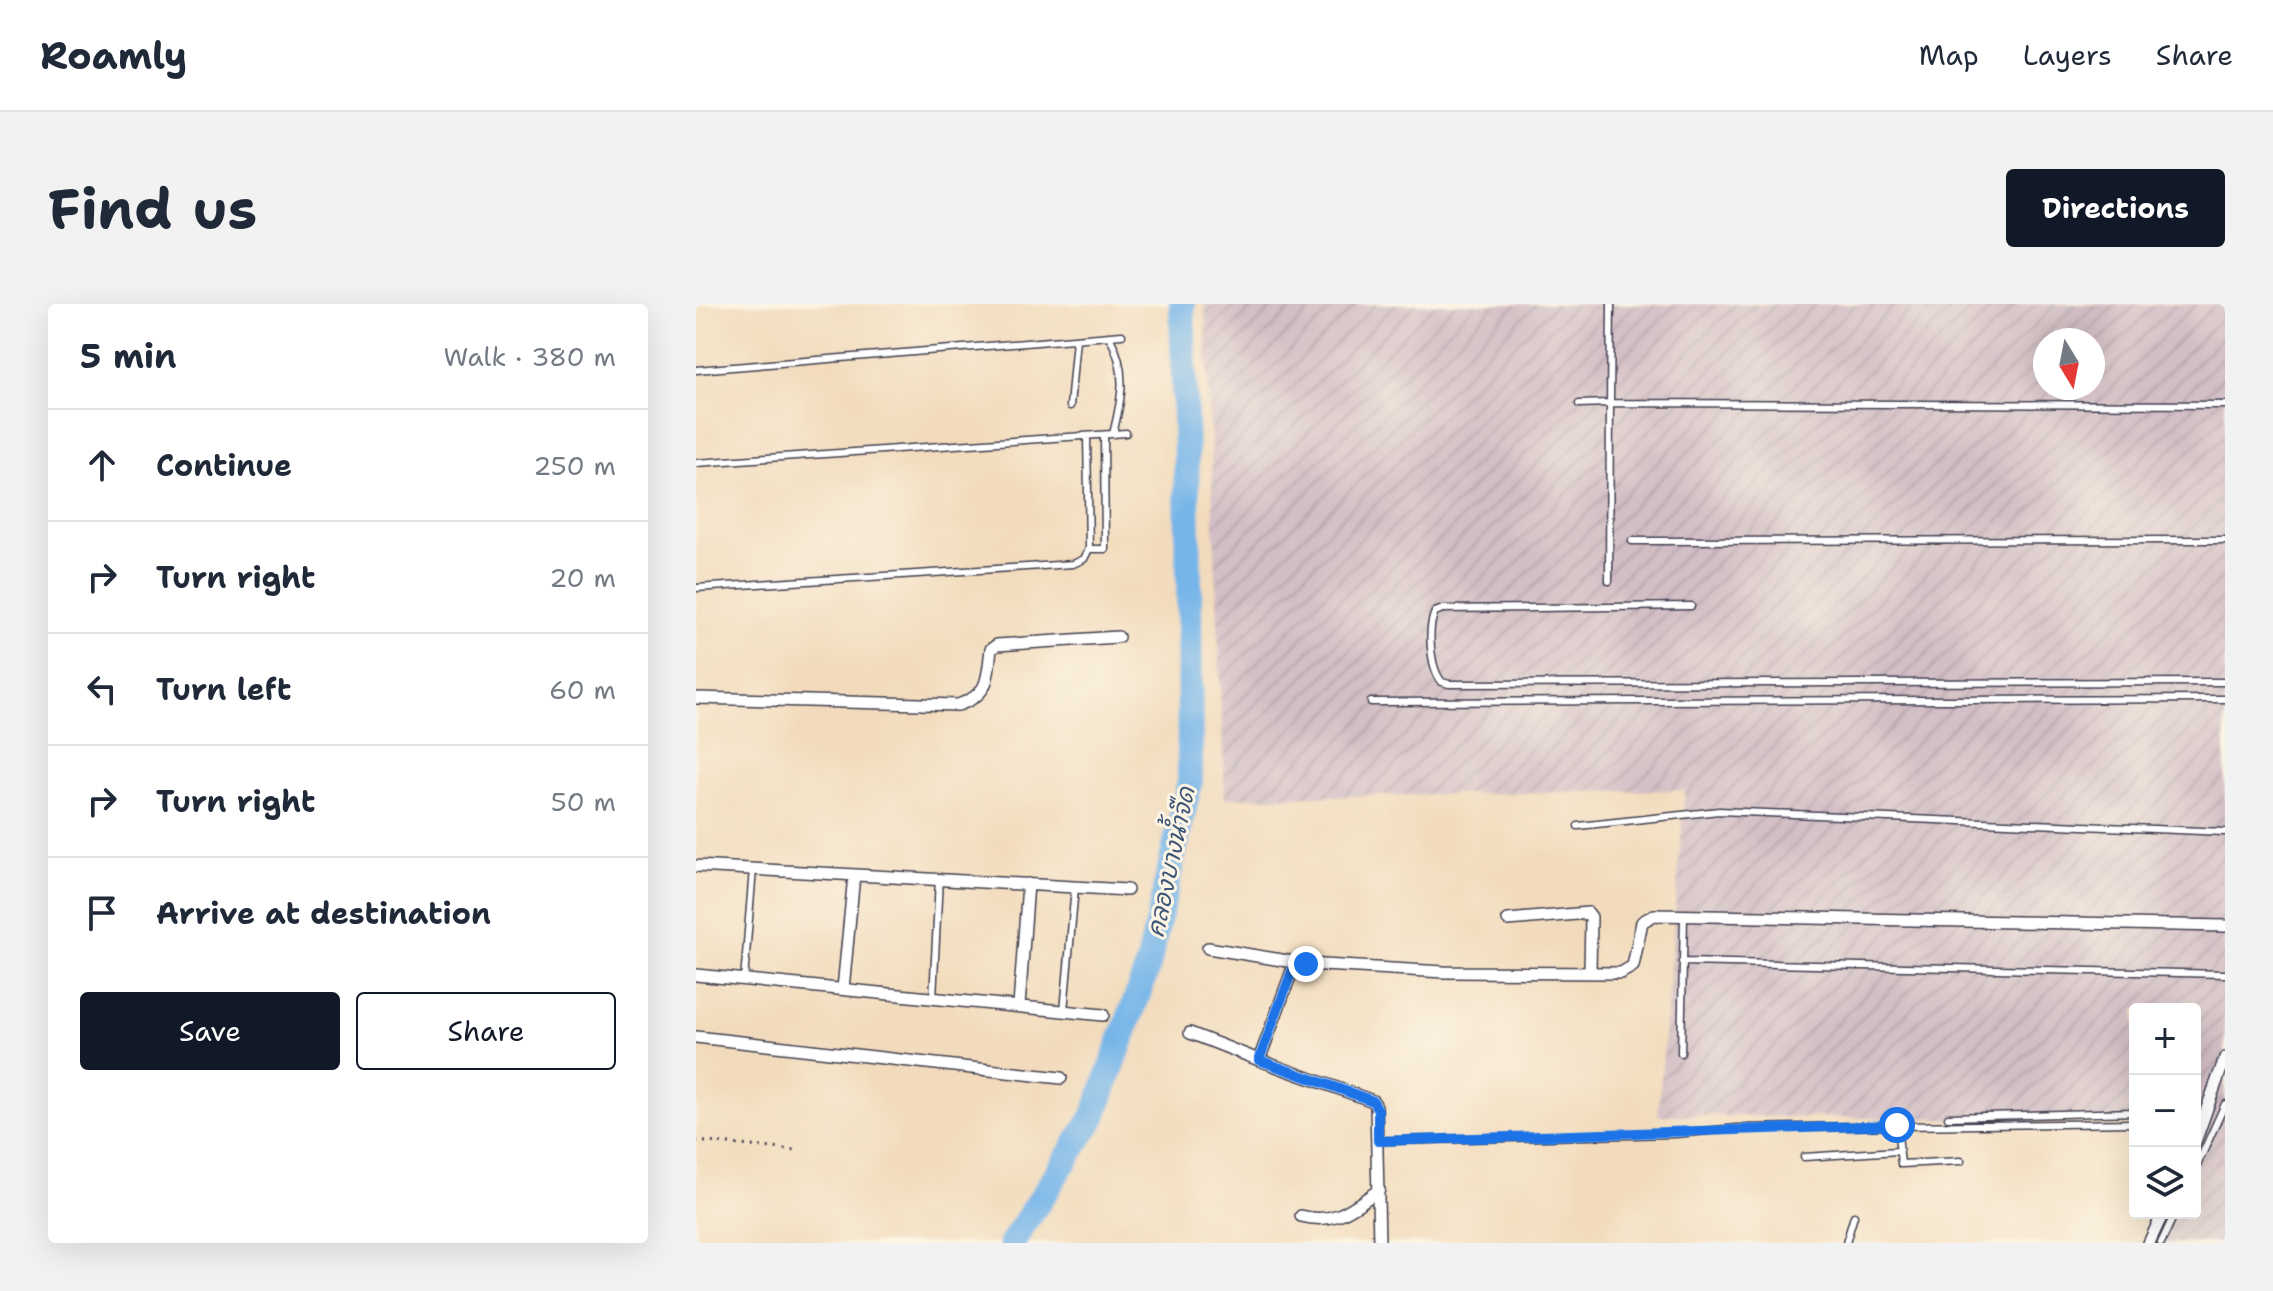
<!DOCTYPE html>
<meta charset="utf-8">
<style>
:root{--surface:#fff;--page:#f2f2f3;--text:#1f2937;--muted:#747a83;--line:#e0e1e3;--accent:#111827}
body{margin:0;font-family:"Shantell Sans","Playpen Sans Thai",sans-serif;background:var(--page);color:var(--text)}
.controls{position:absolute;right:24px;bottom:24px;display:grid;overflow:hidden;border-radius:8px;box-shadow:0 8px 32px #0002}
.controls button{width:72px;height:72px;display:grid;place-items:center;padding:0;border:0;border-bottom:2px solid var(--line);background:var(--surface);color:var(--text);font:40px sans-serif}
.compass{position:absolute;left:1337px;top:24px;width:72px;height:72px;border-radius:50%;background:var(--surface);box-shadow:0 8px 32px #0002;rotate:170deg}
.stop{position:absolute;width:24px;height:24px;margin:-18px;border:6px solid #1a73e8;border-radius:50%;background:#fff}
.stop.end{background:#1a73e8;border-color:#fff;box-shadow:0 2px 8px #0008}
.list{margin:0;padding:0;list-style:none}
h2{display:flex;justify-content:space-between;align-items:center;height:104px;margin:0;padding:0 32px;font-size:34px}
h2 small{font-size:26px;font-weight:400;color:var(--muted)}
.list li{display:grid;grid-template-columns:52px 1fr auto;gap:24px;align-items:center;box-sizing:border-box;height:112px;padding:0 32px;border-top:2px solid var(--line)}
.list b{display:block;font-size:30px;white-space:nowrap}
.list em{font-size:26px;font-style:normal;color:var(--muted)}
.actions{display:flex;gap:16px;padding:24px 32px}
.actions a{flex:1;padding:18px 0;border:2px solid var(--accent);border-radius:8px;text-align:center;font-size:28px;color:var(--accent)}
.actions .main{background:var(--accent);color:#fff}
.icon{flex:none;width:44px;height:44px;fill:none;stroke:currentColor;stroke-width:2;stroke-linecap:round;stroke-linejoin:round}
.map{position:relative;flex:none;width:1529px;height:939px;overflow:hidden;border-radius:8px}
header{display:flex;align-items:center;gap:48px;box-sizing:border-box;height:112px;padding:0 40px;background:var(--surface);border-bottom:2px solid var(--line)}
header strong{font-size:38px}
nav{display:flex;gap:44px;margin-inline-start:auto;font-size:28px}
.intro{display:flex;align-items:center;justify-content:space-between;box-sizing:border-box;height:192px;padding:0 48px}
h1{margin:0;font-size:56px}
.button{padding:20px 36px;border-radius:8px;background:var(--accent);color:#fff;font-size:28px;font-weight:700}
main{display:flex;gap:48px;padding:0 48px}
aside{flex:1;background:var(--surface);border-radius:8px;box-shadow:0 8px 32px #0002}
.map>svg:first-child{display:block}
.industrial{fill:url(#industrial-furrows);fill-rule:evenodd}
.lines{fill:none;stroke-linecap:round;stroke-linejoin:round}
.river{stroke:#76b5e9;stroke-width:26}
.lane-casing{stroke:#413e4e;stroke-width:9}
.street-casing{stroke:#413e4e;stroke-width:14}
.path{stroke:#413e4e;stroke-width:3;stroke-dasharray:2 6;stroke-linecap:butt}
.lane{stroke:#fff;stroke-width:6}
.street{stroke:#fff;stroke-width:11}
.route{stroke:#1a73e8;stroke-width:10}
.labels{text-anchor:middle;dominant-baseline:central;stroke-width:6;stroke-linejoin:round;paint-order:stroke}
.water-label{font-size:24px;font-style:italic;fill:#3f5578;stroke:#fcf5e5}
</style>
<header>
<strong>Roamly</strong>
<nav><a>Map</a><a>Layers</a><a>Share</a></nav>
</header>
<div class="intro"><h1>Find us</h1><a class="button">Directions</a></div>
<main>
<aside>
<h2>5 min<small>Walk · 380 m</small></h2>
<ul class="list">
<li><svg class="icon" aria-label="ahead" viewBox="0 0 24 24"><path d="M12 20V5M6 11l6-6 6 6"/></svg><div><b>Continue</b></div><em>250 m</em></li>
<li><svg class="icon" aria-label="right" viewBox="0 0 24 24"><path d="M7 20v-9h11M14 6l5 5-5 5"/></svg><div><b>Turn right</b></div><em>20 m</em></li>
<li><svg class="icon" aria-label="left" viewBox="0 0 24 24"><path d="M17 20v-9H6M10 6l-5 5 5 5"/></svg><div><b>Turn left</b></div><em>60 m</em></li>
<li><svg class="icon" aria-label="right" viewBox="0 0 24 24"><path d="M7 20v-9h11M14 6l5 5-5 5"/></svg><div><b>Turn right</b></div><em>50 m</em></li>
<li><svg class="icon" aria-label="arrive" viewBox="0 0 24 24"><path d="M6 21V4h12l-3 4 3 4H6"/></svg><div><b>Arrive at destination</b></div></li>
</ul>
<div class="actions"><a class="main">Save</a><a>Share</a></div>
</aside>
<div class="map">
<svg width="1529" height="939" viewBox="0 0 1529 939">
<defs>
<pattern id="industrial-furrows" width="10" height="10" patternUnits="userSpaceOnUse" patternTransform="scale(2)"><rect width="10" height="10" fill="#d2bec5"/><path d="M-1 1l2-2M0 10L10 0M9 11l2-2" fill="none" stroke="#b4a3aa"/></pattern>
</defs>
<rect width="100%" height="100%" fill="#fcf5e5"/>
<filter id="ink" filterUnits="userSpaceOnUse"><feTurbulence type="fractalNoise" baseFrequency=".0125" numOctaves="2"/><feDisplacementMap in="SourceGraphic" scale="16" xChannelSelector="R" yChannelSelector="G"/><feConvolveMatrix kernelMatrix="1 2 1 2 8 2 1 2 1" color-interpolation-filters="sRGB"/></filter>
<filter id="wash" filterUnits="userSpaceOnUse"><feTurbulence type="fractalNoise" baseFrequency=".006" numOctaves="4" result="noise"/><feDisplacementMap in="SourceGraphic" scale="32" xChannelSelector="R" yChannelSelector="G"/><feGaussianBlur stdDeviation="1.8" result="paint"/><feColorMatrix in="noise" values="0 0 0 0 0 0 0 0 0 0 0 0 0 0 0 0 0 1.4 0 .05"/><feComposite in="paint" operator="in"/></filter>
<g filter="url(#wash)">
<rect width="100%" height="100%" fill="#f2dbbc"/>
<path class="industrial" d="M509,0H1529V939H1452L1466,909H1499V837L1507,819H1499V705H1439V818L962,811L989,486L529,494ZM1349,36H1397V84H1349Z"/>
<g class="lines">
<path class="river" d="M316,939L398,812L452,662L494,477L493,268L486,0"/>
</g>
</g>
<g filter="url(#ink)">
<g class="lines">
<g class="lane-casing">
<path id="lane" d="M915,0L914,99L1529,101
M413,32C432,66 426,94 417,130
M0,66L426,31
M883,100L914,99L913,277
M374,102L380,35
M0,159L430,129
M936,237L1529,236
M393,245H409L408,131
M0,284L377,260L388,255L393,245L391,132
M995,302L747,305L739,308C731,325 734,364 746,378L753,380L1529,378
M675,398L1529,395
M882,522L1023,507L1529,528
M986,658L1529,670
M48,676L57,565
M237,694L243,575
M368,707L379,583
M985,749L988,613
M1252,813L1439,808
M1201,821L1205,860L1265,857
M682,837L980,830L1041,824L1439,819
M1108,853L1202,847
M1499,866L1529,800
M1150,939L1158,912
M1465,939L1479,909"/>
</g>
<g class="street-casing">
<path id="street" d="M0,394L262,401C294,390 291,375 295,345L301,341L422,333
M0,562L431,586
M812,616L892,609L895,613L894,668
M512,644L610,660L748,668L925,669L937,662L946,618L958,611L1529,622
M599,659L563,756L677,797L680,802L683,939
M0,671L407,711
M147,685L158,571
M323,702L332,580
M494,729L563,756
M0,733L365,774
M1499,838L1529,754
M605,912C640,921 656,904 683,886
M1453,939L1467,909"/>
</g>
<path class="path" d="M0,837L99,846"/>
<use href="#lane" class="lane"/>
<use href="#street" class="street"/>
</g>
</g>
<g class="lines" filter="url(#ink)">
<path class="route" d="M610,660L599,659L563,756L677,797L682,806V837L1201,821"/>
</g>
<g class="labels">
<g class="water-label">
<text transform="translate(475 558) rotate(-78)">คลองบางน้ำจืด</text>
</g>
</g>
</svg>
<div class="controls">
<button>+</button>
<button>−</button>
<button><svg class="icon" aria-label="layers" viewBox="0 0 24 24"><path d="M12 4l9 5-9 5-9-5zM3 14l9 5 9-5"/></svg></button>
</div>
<svg class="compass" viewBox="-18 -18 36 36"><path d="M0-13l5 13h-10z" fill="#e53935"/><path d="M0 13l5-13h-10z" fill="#747a83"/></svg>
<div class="stop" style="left:1201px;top:821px"></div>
<div class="stop end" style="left:610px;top:660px"></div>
</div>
</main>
